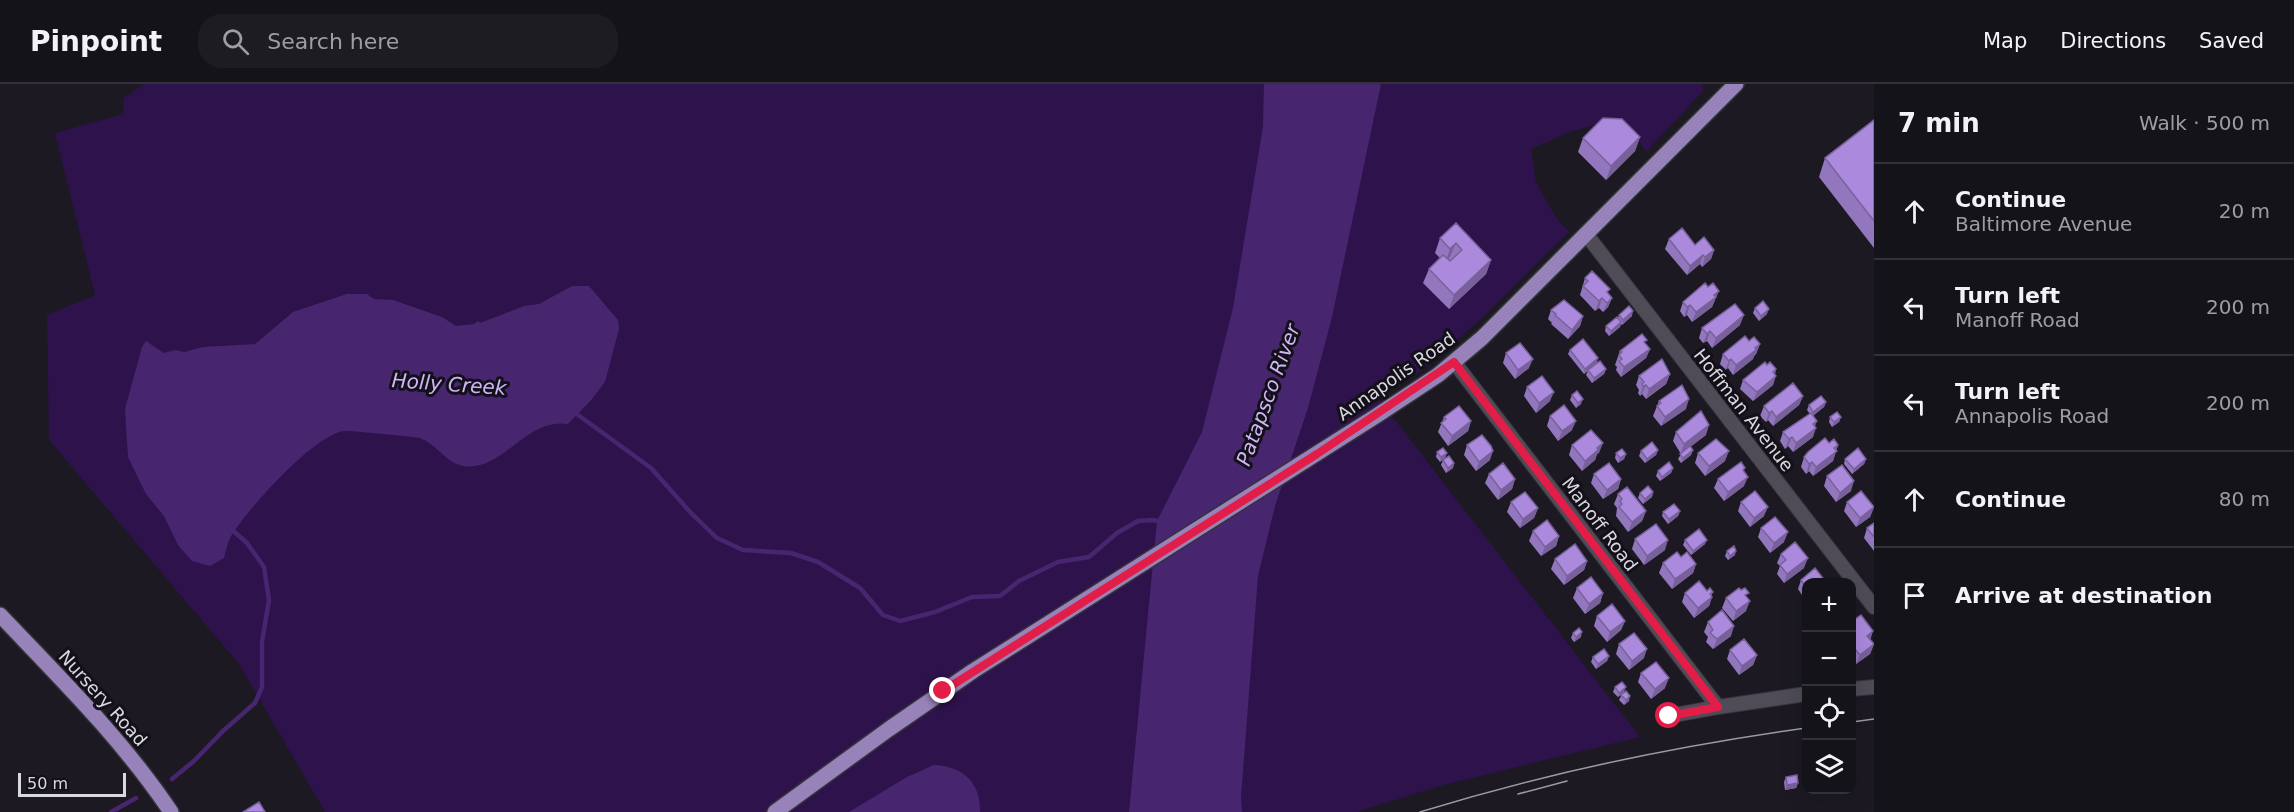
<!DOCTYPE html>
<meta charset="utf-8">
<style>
:root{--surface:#15131a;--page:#1e1c23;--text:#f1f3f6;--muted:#9d9ea2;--line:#343239}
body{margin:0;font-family:"DejaVu Sans",sans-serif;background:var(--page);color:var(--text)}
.controls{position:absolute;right:18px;bottom:18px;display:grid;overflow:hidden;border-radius:12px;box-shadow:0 6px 24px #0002}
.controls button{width:54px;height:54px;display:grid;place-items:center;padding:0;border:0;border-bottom:2px solid var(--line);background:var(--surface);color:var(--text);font:30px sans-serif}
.scale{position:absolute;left:18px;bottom:15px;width:108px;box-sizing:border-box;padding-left:6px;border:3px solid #dad8df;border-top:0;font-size:16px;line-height:21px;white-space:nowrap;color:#dad8df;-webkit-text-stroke:4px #131019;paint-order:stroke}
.stop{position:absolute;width:18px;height:18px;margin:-14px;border:4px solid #e11d48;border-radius:50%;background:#fff}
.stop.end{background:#e11d48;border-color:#fff;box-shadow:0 2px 6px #0008}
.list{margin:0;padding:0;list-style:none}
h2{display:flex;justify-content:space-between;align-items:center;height:78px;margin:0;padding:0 24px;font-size:26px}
h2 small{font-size:20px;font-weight:400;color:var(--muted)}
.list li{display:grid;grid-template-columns:39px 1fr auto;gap:18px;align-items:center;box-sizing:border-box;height:96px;padding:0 24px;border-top:2px solid var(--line)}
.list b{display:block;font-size:22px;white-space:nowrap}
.list p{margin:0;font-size:20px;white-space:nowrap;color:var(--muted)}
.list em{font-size:20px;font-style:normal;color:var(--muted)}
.icon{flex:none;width:33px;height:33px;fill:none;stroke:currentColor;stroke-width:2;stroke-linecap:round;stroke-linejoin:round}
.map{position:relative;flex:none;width:1874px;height:728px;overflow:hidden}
header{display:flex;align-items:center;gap:36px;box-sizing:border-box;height:84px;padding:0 30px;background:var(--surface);border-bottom:2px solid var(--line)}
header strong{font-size:28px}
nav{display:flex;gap:33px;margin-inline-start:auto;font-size:21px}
.search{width:420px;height:54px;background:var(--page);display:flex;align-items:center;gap:15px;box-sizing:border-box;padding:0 21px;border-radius:24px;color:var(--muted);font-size:22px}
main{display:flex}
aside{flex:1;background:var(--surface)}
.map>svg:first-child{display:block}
.green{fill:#2e124c}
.water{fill:#48256f}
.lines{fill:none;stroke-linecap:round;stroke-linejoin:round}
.stream{stroke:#48256f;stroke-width:4.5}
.minor-casing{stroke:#35333a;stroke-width:16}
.major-casing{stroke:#35333a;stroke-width:18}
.minor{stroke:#4f4b57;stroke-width:14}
.major{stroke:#9882ba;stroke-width:15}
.tram{stroke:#9c9aa2;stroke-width:1.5}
.wall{fill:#9377be}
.shaded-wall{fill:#78619b}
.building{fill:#ab8add;stroke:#78619b;stroke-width:1.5}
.route{stroke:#e11d48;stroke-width:8}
.labels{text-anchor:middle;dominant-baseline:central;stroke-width:6;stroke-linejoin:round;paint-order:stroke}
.street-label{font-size:18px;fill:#dad8df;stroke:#131019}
.water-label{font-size:20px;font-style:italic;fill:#cfb7f7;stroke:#131019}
</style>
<header>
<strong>Pinpoint</strong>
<div class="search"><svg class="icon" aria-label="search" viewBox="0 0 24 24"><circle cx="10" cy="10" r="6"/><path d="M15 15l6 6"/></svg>Search here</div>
<nav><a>Map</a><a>Directions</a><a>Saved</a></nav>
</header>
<main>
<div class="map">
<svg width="1874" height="728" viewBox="0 0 1874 728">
<rect width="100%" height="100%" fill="#1c1923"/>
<path class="green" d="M144,0H1703V7L1646,68L1628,40V43L1600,39L1570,48L1531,65L1536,98L1555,132L1569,148L1480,236L1422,286L1378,314L1640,653L1443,701L1357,728H325L239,580L49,356L47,231L95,211L55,49L123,30L124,14Z"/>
<path class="water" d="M1264,0H1381L1332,233L1308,324L1275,422L1258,492L1241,713L1242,728H1129L1157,437L1202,348L1233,224L1263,43Z
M572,202H589L618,236L619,245L605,298L592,315L568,340C529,334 508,378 475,382C448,386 442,363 420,354C415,353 348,346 343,347C312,353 250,423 233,449C228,456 226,466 224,474L210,482L192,477L178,461L164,432L146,410L128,373L125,325L142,263L146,257L164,269L175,266L184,268L203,263L255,260L293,228L347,210H367L374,215L393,216L442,233L456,242L474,240L478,237L480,239L524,222L539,220Z
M934,681C962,682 981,698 980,728H849L907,693Z"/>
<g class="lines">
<path class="stream" d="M574,328L651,384L691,429L717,454L743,466L791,469L818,478L860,504L883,531L900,537L935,528L972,513L1000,512L1019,497L1058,478L1089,473L1117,449L1138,437L1155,436L1161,439
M172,695L194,677L223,647L255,619L262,603V558L269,516L264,483L247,459L230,444
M111,728L136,714"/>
<g class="minor-casing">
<path id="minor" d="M1586,150L1874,523
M1454,278L1718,623
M1852,605L1874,603
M1669,632L1718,623L1806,610"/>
</g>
<g class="major-casing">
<path id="major" d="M0,531C60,594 122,655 171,728
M775,728L889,645L973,587L1376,332L1438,291L1482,254L1736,0"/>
</g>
<use href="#minor" class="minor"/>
<use href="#major" class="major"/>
<path class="tram" d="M1852,638L1874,635
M1518,710L1567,697
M1420,728C1546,689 1676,662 1806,644"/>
</g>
<path class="wall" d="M1874,36V164L1819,93L1825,74Z
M1640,53L1635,67L1606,96L1578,68L1583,54Z
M1456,139L1491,176L1486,190L1449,225L1423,199L1429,185L1440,174L1435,169L1440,154Z
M1669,155L1695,161L1714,166L1711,175L1702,183L1700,180L1687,191L1665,165Z
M1585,194L1612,214L1608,223L1603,228L1599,224L1595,227L1580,211Z
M1715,216L1712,223L1692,238L1687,231L1684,233L1680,227L1683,218Z
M1755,224L1767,230L1759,237L1753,229Z
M1551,226L1583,232L1580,242L1568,255L1551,240L1552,239L1548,235Z
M1619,231L1632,232L1622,241L1621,240L1620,243L1609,252L1605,247L1606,242L1618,234Z
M1740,241L1712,264L1707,257L1703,259L1699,254L1702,244Z
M1749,257L1760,260L1756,270L1754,272L1753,275L1733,291L1728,284L1725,286L1720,280L1723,270Z
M1645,259L1650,265L1646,274L1621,293L1616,286L1617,283L1615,281L1620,267Z
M1570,266L1606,285L1604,290L1592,299L1586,291L1588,287L1584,290L1568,270Z
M1506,269L1529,284L1515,295L1503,279Z
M1767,281L1776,285L1773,301L1753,317L1740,305L1743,296Z
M1670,290L1666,300L1646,315L1642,310L1640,312L1638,309L1639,306L1636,301L1639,292Z
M1527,303L1550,317L1536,329L1524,312Z
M1572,311L1581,320L1576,324L1570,316Z
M1803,312L1799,321L1773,342L1768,336L1766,338L1760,332L1764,322Z
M1659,317L1686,325L1661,342L1653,332Z
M1826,318L1824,323L1813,331L1815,342L1813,353L1793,368L1788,362L1785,365L1780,357L1783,348L1810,330L1807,326L1809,321Z
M1550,332L1572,346L1558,357L1547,342Z
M1444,333L1471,337L1468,347L1448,362L1438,348Z
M1830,333H1841L1839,338L1832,343L1829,338Z
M1676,348L1706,351L1690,363L1693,366L1691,371L1681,379L1678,375L1681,370L1673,357Z
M1829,359L1838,361L1833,377L1813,392L1809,387L1806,390L1801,383L1804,373Z
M1467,361L1490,376L1476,387L1464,371Z
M1572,361L1599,369L1597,370L1595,376L1582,387L1569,371Z
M1658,366L1656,371L1645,379L1639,372L1641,367Z
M1437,368L1447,369L1445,374L1440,378L1436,373Z
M1616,369L1626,370L1624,375L1618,379L1615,374Z
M1698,369L1725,377L1705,392L1695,379Z
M1845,375H1866L1864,380L1852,390L1844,380Z
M1443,376L1454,379L1453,384L1446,389L1441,381Z
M1673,384L1671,389L1660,397L1656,392L1658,387Z
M1744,388V402L1724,417L1714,404L1718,395Z
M1489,390L1515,395L1512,405L1498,416L1485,399Z
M1594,390L1621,395L1618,405L1603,415L1591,399Z
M1827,392L1851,407L1836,418L1824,402Z
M1653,408L1652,413L1643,420L1638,414L1640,409Z
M1618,410L1646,427L1642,437L1628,448L1616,432L1617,424L1614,420Z
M1511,418L1538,424L1534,434L1520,444L1507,428Z
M1741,418L1764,432L1750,443L1738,427Z
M1847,418L1874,423L1870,433L1856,443L1844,427Z
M1680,427L1678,432L1668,440L1662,432L1663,428Z
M1874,439V467L1864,454L1867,444Z
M1761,444L1784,458L1770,469L1758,453Z
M1533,447L1559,452L1556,462L1541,472L1529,457Z
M1635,455L1665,466L1644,481L1632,465Z
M1685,456L1705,460L1691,471L1683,461Z
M1727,467L1735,471L1728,476L1725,472Z
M1781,470L1804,484L1784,499L1777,490L1780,482L1777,479Z
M1681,473L1696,480L1693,489L1672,505L1659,489L1663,479Z
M1555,475L1587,477L1584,486L1564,501L1551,485Z
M1801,496L1806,498V517L1798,505Z
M1577,504L1603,509L1600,519L1585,530L1573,514Z
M1707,507L1713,508L1711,512L1712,513L1709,522L1694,534L1682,518L1685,509Z
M1726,514H1747L1746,527L1733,537L1722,524Z
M1597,532L1625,537L1621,546L1607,558L1594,542Z
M1708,538L1731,552L1713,565L1706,558L1708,553L1704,548Z
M1851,538L1874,560L1870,570L1856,580L1851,574Z
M1573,549L1581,553L1574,558L1571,554Z
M1619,560L1644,574L1629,586L1616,570Z
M1730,566L1757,571L1753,581L1739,591L1727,575Z
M1806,571V580L1803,577Z
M1609,572L1607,577L1596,585L1591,578L1593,573Z
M1641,589L1665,604L1651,615L1638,598Z
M1615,603L1624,608L1629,617L1624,621L1619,616L1622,610L1618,613L1613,608Z
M1786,693L1798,699L1796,704L1785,706L1784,698Z"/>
<path class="shaded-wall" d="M1640,53L1635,67L1606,96L1611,82Z
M1456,159L1450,173L1445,179L1450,165Z
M1714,166L1711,175L1702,183L1705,173Z
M1703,171L1700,180L1687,191L1690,182Z
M1491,176L1486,190L1449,225L1454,211Z
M1719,207L1712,223L1692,238L1696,228Z
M1602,214L1599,224L1595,227L1599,217Z
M1612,214L1608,223L1603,228L1607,219Z
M1690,221L1687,231L1684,233L1687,223Z
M1769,225L1767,230L1759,237L1761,232Z
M1633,227L1632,232L1622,241L1623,236Z
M1744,231L1740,241L1712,264L1716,254Z
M1583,232L1580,242L1568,255L1572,246Z
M1621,238L1620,243L1609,252L1611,247Z
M1710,247L1707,257L1703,259L1707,250Z
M1760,260L1756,270L1754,272L1753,275L1733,291L1736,281Z
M1650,265L1646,274L1621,293L1624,283Z
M1598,274L1597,279L1584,290L1585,285Z
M1533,275L1529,284L1515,295L1518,286Z
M1731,275L1728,284L1725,286L1729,277Z
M1606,285L1604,290L1592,299L1594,294Z
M1776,285L1773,294L1776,292L1773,301L1753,317L1757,308L1773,288Z
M1670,290L1666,300L1646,315L1649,305Z
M1646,301L1642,310L1640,312L1643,302Z
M1554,308L1550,317L1536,329L1539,319Z
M1803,312L1799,321L1773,342L1776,333Z
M1583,315L1581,320L1576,324L1578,319Z
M1689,315L1686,325L1661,342L1665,333Z
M1826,318L1824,323L1812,333L1813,328Z
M1772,327L1768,336L1766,338L1769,329Z
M1841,333L1839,338L1832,343L1834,338Z
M1471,337L1468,347L1448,362L1452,352Z
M1576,337L1572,346L1558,357L1562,347Z
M1817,337L1814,345L1816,344L1813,353L1793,368L1796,359Z
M1709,341L1706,351L1681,370L1684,360Z
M1792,353L1788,362L1785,365L1789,355Z
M1603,359L1599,369L1597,370L1595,376L1582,387L1585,377L1597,364Z
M1838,361L1833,377L1813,392L1816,383Z
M1658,366L1656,371L1645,379L1647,375Z
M1693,366L1691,371L1681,379L1683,374Z
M1493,367L1490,376L1476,387L1479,378Z
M1729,367L1725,377L1705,392L1709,382Z
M1447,369L1445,374L1440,378L1441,373Z
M1626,370L1624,375L1618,379L1620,374Z
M1866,375L1864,380L1852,390L1854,385Z
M1812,378L1809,387L1806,390L1809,380Z
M1454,379L1453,384L1446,389L1448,384Z
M1673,384L1671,389L1660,397L1662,393Z
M1748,393L1744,402L1724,417L1728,408Z
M1515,395L1512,405L1498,416L1501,406Z
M1621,395L1618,405L1603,415L1607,406Z
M1854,397L1851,407L1836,418L1840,409Z
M1653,408L1652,413L1643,420L1645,415Z
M1768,423L1764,432L1750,443L1754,434Z
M1874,423L1870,433L1856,443L1860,434Z
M1538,424L1534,434L1520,444L1523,435Z
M1646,427L1642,437L1628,448L1632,438Z
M1680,427L1678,432L1668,440L1669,435Z
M1788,448L1784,458L1770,469L1774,459Z
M1559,452L1556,462L1541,472L1545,463Z
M1668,456L1665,466L1644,481L1647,472Z
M1707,456L1705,460L1691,471L1693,467Z
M1736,467L1735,471L1728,476L1730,472Z
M1808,474L1804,484L1784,499L1787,490Z
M1587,477L1584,486L1564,501L1567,492Z
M1696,480L1693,489L1672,505L1675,495Z
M1713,508L1710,514L1712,513L1709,522L1694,534L1698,524Z
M1603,509L1600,519L1585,530L1589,520Z
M1750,517L1746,527L1733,537L1736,527Z
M1625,537L1621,546L1607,558L1610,548Z
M1734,542L1731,552L1713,565L1717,555Z
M1873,547L1870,557L1867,552Z
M1582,548L1581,553L1574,558L1576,553Z
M1874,560L1870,570L1856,580L1860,571Z
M1647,565L1644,574L1629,586L1632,577Z
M1757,571L1753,581L1739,591L1742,582Z
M1609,572L1607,577L1596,585L1598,580Z
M1669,594L1665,604L1651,615L1655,605Z
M1626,603L1624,608L1618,613L1619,609Z
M1630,612L1629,617L1624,621L1626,616Z
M1798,699L1796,704L1785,706L1787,701Z"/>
<path class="building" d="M1603,34L1622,35L1640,53L1611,82L1583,54Z
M1874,36V137L1825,74Z
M1456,139L1491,176L1454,211L1429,185L1443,171L1450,177L1462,166L1456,159L1450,165L1440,154Z
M1682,144L1695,161L1704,153L1714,166L1705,173L1703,171L1690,182L1669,155Z
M1592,187L1610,205L1607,208L1612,214L1607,219L1602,214L1599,217L1583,202L1588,197L1585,194Z
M1705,199L1708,203L1713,199L1719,207L1714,211L1716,213L1696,228L1690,221L1687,223L1683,218Z
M1564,216L1583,232L1572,246L1555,231L1556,230L1551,226Z
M1763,217L1769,225L1761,232L1755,224Z
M1735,220L1744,231L1716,254L1710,247L1707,250L1702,244Z
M1629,222L1633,227L1623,236L1619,231Z
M1617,233L1621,238L1611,247L1606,242Z
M1642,250L1647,256L1644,258L1650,265L1624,283L1619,277L1622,275L1619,271L1622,268L1620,267Z
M1745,252L1749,257L1754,253L1760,260L1755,264L1756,266L1736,281L1731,275L1729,277L1723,270Z
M1583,255L1598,274L1585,285L1570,266Z
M1520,259L1533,275L1518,286L1506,269Z
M1662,275L1670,290L1649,305L1646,301L1643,302L1642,300L1644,298L1639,292Z
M1600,277L1606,285L1594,294L1588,286Z
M1765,278L1767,281L1770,278L1776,285L1773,288L1776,292L1757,308L1743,296Z
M1542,292L1554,308L1539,319L1527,303Z
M1793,299L1803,312L1776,333L1772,327L1769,329L1764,322Z
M1682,301L1689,315L1665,333L1657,322L1661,319L1659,317Z
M1577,307L1583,315L1578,319L1572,311Z
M1821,312L1826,318L1813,328L1809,321Z
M1564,321L1576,337L1562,347L1550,332Z
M1459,322L1471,337L1452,352L1441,339L1446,335L1444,333Z
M1701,327L1709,341L1684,360L1676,348Z
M1837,328L1841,333L1834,338L1830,333Z
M1811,329L1817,337L1813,340L1816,344L1796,359L1792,353L1789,355L1783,348Z
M1591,346L1603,359L1597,364L1598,366L1585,377L1572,361Z
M1482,351L1491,362L1493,367L1479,378L1467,361Z
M1825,354L1829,359L1834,355L1838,361L1834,364L1837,367L1816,383L1812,378L1809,380L1804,373L1808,368Z
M1716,355L1729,367L1709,382L1698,369Z
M1652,358L1658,366L1647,375L1641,367Z
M1690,362L1693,366L1683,374L1680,370Z
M1443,364L1447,369L1441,373L1437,368Z
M1858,364L1866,375L1854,385L1845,375Z
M1622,365L1626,370L1620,374L1616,369Z
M1449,372L1454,379L1448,384L1443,376Z
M1669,378L1673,384L1662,393L1658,387Z
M1741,378L1745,384L1743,386L1748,393L1728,408L1718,395Z
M1503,379L1515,395L1501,406L1489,390Z
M1609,379L1621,395L1607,406L1594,390Z
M1842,381L1854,397L1840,409L1827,392Z
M1648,402L1653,408L1645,415L1640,409Z
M1627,403L1646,427L1632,438L1619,423L1622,420L1620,417L1622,415L1618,410Z
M1755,407L1768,423L1754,434L1741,418Z
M1861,407L1874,423L1860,434L1847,418Z
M1525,408L1538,424L1523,435L1511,418Z
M1674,420L1680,427L1669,435L1663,428Z
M1775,433L1788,448L1774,459L1761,444Z
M1547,436L1559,452L1545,463L1533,447Z
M1874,439V453L1867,444Z
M1656,440L1668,456L1647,472L1635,455Z
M1699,445L1707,456L1693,467L1685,456Z
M1795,458L1808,474L1787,490L1780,481L1786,476L1781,470Z
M1575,460L1587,477L1567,492L1555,475Z
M1734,462L1736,467L1730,472L1727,467Z
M1677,468L1681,473L1687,468L1696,480L1675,495L1663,479Z
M1815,484L1826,498H1806V503L1801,496Z
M1591,493L1603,509L1589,520L1577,504Z
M1699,497L1707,507L1710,504L1713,508L1710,510L1712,513L1698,524L1685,509Z
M1739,504L1741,506L1745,504L1749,509L1745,511L1750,517L1736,527L1726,514Z
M1612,520L1625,537L1610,548L1597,532Z
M1722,526L1734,542L1717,555L1710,549L1713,546L1708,538Z
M1861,531L1873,547L1867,552L1874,560L1860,571L1851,560V538Z
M1579,544L1582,548L1576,553L1573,549Z
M1634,549L1647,565L1632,577L1619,560Z
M1744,555L1757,571L1742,582L1730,566Z
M1604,565L1609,572L1598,580L1593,573Z
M1656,578L1669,594L1655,605L1641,589Z
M1622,598L1626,603L1619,609L1615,603Z
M1626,607L1630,612L1626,616L1621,611Z
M1797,691L1798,699L1787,701L1786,693Z
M259,718L265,728H243Z"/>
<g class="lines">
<path class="route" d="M943,607L1317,370L1454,278L1718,623L1669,632"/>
</g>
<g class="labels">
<g class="street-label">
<text transform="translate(1396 292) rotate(-35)">Annapolis Road</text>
<text transform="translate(1744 326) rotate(52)">Hoffman Avenue</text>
<text transform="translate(1600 440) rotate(53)">Manoff Road</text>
<text transform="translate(103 614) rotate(48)">Nursery Road</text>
</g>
<g class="water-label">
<text transform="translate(449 300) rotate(4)">Holly Creek</text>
<text transform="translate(1268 311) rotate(-70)">Patapsco River</text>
</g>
</g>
</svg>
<div class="controls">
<button>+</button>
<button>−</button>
<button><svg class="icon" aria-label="locate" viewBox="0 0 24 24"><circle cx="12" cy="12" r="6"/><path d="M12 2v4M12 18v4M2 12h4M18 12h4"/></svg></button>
<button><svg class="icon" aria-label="layers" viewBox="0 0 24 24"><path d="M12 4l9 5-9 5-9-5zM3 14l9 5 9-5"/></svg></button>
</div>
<div class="scale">50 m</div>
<div class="stop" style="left:1669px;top:632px"></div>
<div class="stop end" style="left:943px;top:607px"></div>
</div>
<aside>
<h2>7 min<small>Walk · 500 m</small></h2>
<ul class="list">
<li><svg class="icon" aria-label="ahead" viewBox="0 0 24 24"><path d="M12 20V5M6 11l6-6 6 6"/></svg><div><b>Continue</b><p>Baltimore Avenue</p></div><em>20 m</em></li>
<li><svg class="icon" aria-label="left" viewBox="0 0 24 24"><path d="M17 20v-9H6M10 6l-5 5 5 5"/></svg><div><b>Turn left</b><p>Manoff Road</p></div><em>200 m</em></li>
<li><svg class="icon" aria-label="left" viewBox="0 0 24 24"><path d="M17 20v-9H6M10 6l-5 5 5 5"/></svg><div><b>Turn left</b><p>Annapolis Road</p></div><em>200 m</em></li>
<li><svg class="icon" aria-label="ahead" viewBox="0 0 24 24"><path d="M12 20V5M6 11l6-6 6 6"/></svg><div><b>Continue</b></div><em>80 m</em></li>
<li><svg class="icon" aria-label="arrive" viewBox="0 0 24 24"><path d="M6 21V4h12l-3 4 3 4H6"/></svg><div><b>Arrive at destination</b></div></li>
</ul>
</aside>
</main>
